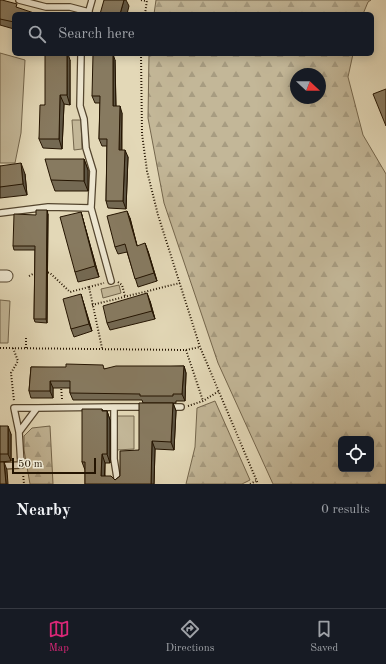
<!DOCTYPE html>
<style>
:root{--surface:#171b24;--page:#242831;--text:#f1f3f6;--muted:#9ea1a6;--line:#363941;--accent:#db2777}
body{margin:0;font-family:"Old Standard TT",serif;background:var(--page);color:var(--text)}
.controls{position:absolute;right:12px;bottom:12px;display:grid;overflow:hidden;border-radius:6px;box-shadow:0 2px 10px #0003}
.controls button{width:36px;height:36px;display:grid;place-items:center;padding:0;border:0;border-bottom:1px solid var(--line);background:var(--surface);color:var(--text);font:20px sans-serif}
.compass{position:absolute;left:290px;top:68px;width:36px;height:36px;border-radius:50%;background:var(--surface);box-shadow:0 2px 10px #0003;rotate:112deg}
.scale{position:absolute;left:12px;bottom:10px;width:84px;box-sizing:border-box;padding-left:4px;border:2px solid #241401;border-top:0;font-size:11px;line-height:14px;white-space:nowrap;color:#241401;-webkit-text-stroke:3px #ede6d0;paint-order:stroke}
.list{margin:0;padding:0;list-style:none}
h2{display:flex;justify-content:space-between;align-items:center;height:52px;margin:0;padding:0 16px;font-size:17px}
h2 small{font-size:13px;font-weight:400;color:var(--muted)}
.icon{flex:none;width:22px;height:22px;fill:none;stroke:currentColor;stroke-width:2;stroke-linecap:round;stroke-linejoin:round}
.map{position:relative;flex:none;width:386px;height:484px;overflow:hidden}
.search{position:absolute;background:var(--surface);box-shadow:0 2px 10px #0003;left:12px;right:12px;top:12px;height:44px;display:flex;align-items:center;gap:10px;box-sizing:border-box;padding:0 14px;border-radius:6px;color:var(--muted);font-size:15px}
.sheet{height:124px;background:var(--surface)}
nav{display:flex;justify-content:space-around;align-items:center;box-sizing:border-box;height:56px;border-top:1px solid var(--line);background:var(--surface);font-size:11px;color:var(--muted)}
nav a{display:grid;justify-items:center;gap:2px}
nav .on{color:var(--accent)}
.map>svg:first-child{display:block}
.green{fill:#c3b798;stroke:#74664c}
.forest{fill:url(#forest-firs);stroke:#74664c;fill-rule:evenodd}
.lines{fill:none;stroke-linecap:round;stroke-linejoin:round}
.service-casing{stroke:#54452e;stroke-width:8}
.minor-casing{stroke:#54452e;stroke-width:13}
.path{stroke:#241401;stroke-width:2;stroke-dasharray:1 2;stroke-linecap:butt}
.service{stroke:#ede6d0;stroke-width:5.5}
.minor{stroke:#ede6d0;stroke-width:11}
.wall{fill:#746953;stroke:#241401}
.shaded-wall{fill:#5e5543;stroke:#241401}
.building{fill:#877a60;stroke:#241401}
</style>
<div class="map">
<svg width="386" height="484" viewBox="0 0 386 484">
<defs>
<pattern id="forest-firs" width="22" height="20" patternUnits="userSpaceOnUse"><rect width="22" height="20" fill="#c3b798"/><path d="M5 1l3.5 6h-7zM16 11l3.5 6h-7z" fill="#a79c81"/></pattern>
</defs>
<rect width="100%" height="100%" fill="#e3d8b7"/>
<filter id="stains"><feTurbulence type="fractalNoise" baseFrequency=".005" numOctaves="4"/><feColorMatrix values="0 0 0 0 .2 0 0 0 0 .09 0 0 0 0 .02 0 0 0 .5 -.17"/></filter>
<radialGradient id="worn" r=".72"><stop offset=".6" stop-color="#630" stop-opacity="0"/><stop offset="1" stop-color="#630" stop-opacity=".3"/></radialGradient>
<path class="green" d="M0,53L25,60L21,133L15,163H0Z
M72,120H81L82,149L74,150Z
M119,285L121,293L103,298L101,289Z
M0,300L10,301L8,343H0Z
M117,416H134V449L117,450Z"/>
<path class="forest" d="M156,0H371L368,2L363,14H154Z
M149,54H353L348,77L363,135L386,174V484H273L218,363L164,203L148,118ZM296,74H320V98H296ZM341,439H371V469H341Z
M215,401L250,480L242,484H186L195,447L197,408Z
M50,426L53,484H30L24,450V436L32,428Z"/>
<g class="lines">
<g class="service-casing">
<path id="service" d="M19,0L46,7H70L89,12
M88,14L92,0
M81,54L80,106L84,119L86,148L93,171L91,208L111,281
M0,213L48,207L91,208
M167,407H181
M37,408H14L19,432L37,408L114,407
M0,466L21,465L19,432
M118,484L114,459V407H146"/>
</g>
<g class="minor-casing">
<path id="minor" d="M0,276H7"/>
</g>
<path class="path" d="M141,0L147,1
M145,14L147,0
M141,54L142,134L147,171L158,215L200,347L258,484
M45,272L50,273L70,292L89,287L102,348
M29,276L37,272
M118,282L122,285L125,296
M89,287L104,283
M92,305L180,283
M0,348L186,350L200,347
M13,348L18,361L11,373L14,401
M26,348V338
M186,350L203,401
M61,386L62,399
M188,406L203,401L219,391
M23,473L24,484
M250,484L256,481"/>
<use href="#service" class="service"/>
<use href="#minor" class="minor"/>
</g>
<path class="wall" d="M0,0L14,14V29L0,25Z
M70,60V105L64,104L62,149L43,148L39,139L45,105Z
M115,60L116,106L122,113V150L128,157L126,209L108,208L106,201L107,146H102L99,139L100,103H95L92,96Z
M84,159L88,170V191H55L51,180Z
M0,166L25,174L27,195L0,198Z
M81,212L84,223L99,277L78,282L75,272Z
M48,214L47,323L35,322L34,319L35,250H14L13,246L36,215Z
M130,218L137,246L148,251L157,281L138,287L127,252L118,254L115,247Z
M83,301L92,331L74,337L71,329Z
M150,301L155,319L110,330L107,323Z
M184,366L186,373L185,401H176V403H143L142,400H73L70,393V388H53V398H31L29,391L31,367L104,369Z
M173,403L176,411L174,450L155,449L154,484H85V470L82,462L102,409L103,411H107L110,420V463H105V476L115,480L120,476Z
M0,426L11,434V461L0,462Z"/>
<path class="shaded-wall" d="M124,0H126L129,6L127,14H120Z
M67,54H68L70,60V105L67,95Z
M113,54L115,60L116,113L113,106Z
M60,95L64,104L62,149L59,139Z
M120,106L122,113L121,157L119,150Z
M125,150L128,157L126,209L123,201Z
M84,159L88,170V191L84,181Z
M21,163L25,174L27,195L23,184Z
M47,210L48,214L47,323L46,319Z
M127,211L130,218L139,253Z
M81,212L84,223L99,277L95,266Z
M145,243L148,251L157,281L154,273Z
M147,293L150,301L155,319L152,311Z
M81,294L83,301L92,331L89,324Z
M184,366L186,373L185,401L182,394Z
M50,381L53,388V398L50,391Z
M173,403L176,411L174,450L171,442Z
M107,411L110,420V463L107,454Z
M8,426L11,434V461L8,454Z
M152,441L155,449L154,484H151Z
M102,454L105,463L104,484L101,476Z
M4,462L7,470L8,484H6Z"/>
<path class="building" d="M0,0H2L17,4L16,7L37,14H14V22L0,19Z
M104,0H124L120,14H100Z
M45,54H67V95H60L59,139H39L40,105H45Z
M93,54H113V106H120L119,150H125L123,201H106L107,139H99L100,96H92Z
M386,89V126L373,94Z
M45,159H84V181L51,180Z
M21,163L23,184L0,187V166Z
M36,210H47L46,319H34L35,246H13L14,214L36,215Z
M127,211L137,246L145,243L154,273L135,279L125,244L115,247L107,216Z
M81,212L95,266L75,272L60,217Z
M147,293L152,311L107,323L103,306Z
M81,294L89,324L71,329L63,299Z
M66,364L103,365L104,369L116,366H184L182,394H173V396H140V394L70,393V381H50V391H29L31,367H66Z
M139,403H173L171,442L152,441L151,484H85V462H82V409H102V411H107V454H102L101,476H111L115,480L120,476V451L139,450Z
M0,426H8V454H0Z
M0,462H4L6,484H0Z"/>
<rect width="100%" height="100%" filter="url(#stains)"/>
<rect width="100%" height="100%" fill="url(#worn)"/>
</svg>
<div class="controls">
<button><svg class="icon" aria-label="locate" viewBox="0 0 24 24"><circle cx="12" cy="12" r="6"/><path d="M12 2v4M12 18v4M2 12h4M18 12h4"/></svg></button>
</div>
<svg class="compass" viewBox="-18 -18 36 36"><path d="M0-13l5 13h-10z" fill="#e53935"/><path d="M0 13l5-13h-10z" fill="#9ea1a6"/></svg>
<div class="scale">50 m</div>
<div class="search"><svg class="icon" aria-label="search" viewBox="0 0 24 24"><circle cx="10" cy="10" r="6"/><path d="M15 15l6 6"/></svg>Search here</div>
</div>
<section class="sheet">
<h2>Nearby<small>0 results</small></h2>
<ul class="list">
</ul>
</section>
<nav>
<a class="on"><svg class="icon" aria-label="map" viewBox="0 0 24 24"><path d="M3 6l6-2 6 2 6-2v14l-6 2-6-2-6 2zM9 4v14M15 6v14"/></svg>Map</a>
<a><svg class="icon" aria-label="directions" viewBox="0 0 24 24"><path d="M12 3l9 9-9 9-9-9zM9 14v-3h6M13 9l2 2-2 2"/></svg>Directions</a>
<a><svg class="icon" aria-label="saved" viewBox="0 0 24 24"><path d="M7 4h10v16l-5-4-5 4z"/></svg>Saved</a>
</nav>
